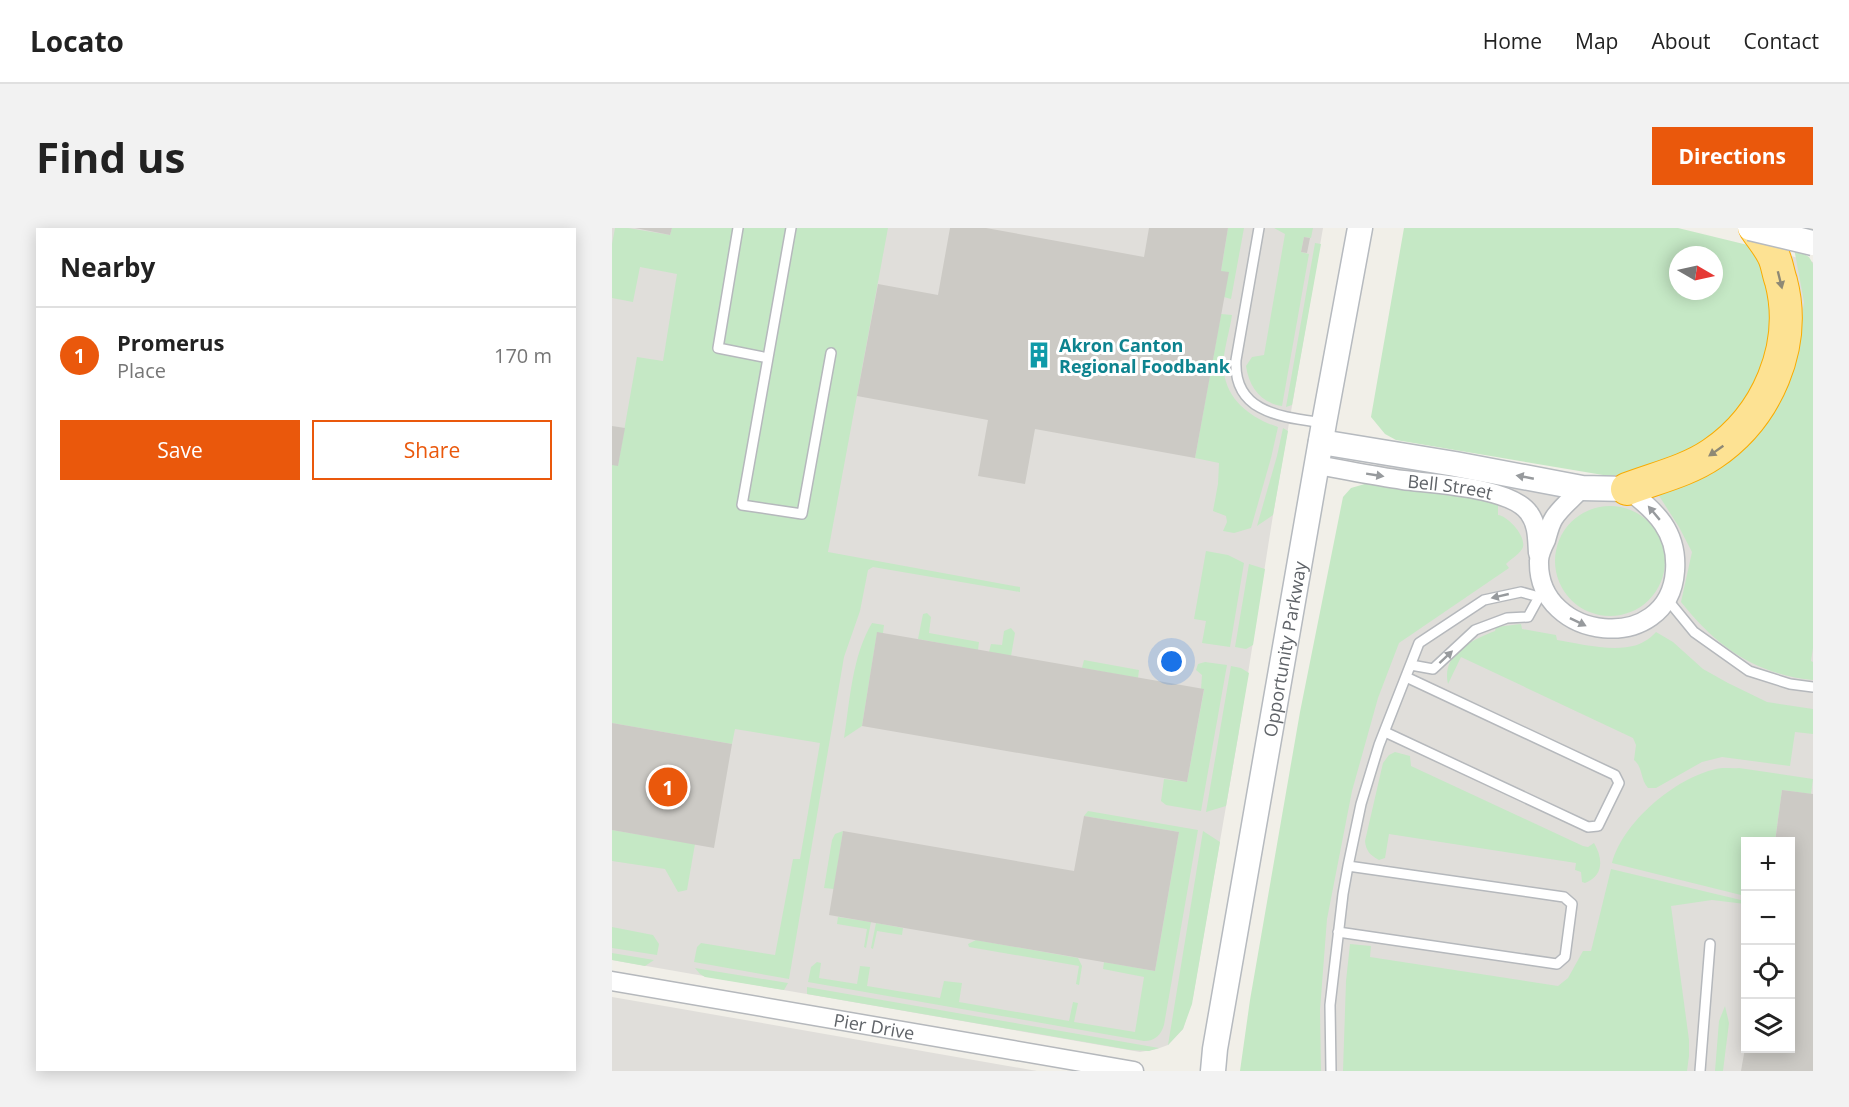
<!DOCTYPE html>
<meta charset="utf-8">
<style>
:root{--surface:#fff;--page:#f2f2f2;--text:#222;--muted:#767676;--line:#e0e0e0;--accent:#ea580c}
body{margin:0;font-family:"Open Sans",sans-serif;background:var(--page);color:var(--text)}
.controls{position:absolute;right:18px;bottom:18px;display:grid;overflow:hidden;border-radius:0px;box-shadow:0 3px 15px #0003}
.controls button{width:54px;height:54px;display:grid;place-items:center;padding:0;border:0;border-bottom:2px solid var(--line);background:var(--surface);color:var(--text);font:30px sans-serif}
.compass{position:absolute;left:1057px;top:18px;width:54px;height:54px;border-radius:50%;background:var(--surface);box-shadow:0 3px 15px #0003;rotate:99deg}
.you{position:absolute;left:560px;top:434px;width:21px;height:21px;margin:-15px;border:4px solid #fff;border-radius:50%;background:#1a73e8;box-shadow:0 0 0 9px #1a73e833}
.badge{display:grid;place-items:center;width:39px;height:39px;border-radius:50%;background:var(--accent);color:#fff;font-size:20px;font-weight:700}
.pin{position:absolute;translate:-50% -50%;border:3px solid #fff;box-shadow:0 2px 6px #0006}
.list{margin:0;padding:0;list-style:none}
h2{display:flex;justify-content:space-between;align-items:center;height:78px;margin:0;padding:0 24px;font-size:26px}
h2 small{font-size:20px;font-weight:400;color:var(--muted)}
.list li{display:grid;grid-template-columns:39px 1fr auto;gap:18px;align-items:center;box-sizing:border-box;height:96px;padding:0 24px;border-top:2px solid var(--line)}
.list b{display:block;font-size:22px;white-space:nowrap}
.list p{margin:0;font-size:20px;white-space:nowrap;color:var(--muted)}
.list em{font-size:20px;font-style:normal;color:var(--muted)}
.actions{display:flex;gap:12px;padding:18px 24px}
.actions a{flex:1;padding:14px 0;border:2px solid var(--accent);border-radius:0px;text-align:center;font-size:21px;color:var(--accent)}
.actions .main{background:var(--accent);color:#fff}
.icon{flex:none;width:33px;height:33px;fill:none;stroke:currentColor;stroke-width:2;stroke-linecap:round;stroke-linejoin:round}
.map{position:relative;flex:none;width:1201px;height:843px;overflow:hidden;border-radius:0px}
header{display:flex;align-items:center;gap:36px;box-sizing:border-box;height:84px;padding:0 30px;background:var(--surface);border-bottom:2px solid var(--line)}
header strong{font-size:28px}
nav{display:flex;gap:33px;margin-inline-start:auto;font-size:21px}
.intro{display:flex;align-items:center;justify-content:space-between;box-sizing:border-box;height:144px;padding:0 36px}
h1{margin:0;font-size:42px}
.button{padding:15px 27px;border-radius:0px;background:var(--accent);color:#fff;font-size:21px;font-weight:700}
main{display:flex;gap:36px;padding:0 36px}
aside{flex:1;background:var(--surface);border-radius:0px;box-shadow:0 3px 15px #0003}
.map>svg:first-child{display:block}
.industrial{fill:#e0deda;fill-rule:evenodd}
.green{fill:#c5e8c5;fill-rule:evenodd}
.building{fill:#cccac5}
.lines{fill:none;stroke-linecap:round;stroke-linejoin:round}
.lane-casing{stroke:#b5b8bc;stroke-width:12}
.street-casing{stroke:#b5b8bc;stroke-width:21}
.secondary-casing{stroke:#b6babf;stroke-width:27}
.highway-casing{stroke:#f9ab00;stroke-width:34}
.lane{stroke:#fff;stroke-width:9}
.street{stroke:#fff;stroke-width:18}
.secondary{stroke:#fff;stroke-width:24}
.highway{stroke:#fde293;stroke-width:32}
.secondary-bridge-casing{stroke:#b6babf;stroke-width:27;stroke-linecap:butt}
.secondary-bridge{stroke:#fff;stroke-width:24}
.oneway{fill:#8e8975}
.oneway2{fill:#979a9d}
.labels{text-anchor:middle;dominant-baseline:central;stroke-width:6;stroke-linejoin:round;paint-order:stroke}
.culture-label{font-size:18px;font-weight:bold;fill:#0d838f;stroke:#fff;text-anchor:start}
.street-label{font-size:18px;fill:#5f6368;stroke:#fff}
</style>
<header>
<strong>Locato</strong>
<nav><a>Home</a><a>Map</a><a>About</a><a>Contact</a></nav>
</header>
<div class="intro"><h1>Find us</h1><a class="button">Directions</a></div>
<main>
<aside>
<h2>Nearby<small></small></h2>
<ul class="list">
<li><span class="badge">1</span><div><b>Promerus</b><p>Place</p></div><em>170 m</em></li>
</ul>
<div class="actions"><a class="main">Save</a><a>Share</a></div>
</aside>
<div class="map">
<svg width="1201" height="843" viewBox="0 0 1201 843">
<rect width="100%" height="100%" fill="#f1efe8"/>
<path class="industrial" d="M0,0H711L661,287L626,509L581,769L571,801L556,817L545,821L528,824L0,732Z
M1168,25L1201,34V843H642V814L765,235L1003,266ZM1134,614H1178V820H1134Z
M0,769L64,780L425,843H0Z"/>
<path class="green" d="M3,0H16L58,7L60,0H276L216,324L408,359V364L261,339L256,342L248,383L232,429L177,751L82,734L85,719L89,715L163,727L181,631H188L208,515L123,501L120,516L0,495V237H6L25,129L51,133L65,46L28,39L21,74L0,70V16Z
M616,0H632L619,71L612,69L609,43Z
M662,0H701L699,10L692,9L689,24L697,26L670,178C649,175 637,159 634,138L640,129L652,127L673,6Z
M792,0H1066L1148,20L1164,73L1151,149L1101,218L1025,246L997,248L784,212L773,206L759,189ZM1066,27H1102V63H1066Z
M703,15L709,16L680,177L674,179Z
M1182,20L1197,29L1201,36V420L1199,433L1201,434V452C1143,446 1105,419 1069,374L1080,324L1067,299L1044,263L1110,231L1187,113L1192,74Z
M609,86L620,87C618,103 609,129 612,144C615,173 641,191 666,199L659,230L639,300L622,305L611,303L615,294L614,288L601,283L606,256L607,235L583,230Z
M671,200L676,203L661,287L645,298L665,228Z
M763,253L820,260L886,274V287C896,288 914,308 911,319C909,325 899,331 894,336L897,340L787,415L766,470L740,563L715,691L708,782L709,843H628L638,772L688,484L731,269L739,260Z
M943 333a55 55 0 1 1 110 0a55 55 0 1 1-110 0Z
M594,323L616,327L632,335L618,419L590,415L594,393L582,391Z
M637,336L653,341L641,417L634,421L623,419Z
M315,385L319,389L317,405L367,414L366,422L306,411L311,386Z
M260,395L272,397L271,405H265L250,498L232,510C238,473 240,428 260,395Z
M909,396L910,401L944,407L945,412C969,416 1012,427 1033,413C1037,411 1041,407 1044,404L1061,414L1091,441L1116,455L1155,474L1201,481V506L1183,504L1178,538L1110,529L1090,534L1044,560H1036C1028,551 1031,539 1022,532L1024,517L1021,510L849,429L836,456C829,426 860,412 883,403L884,399Z
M399,400L403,405L399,428L377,424L379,416L390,417L392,403Z
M472,432L527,442L526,450L470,440Z
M593,434L615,437L589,583L554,577L549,573L552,551L575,554L592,462L589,461L590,447L584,442L586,436Z
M619,438L629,440L637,445L614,578L594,584Z
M783,524L798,528L799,538L971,618L976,619L982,615C991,630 992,648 973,655L970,654L969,644L963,642L964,635L777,606L773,630L767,632C758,627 754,623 753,613L771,535L777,527Z
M1127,540L1201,551L1199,566L1170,562L1163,613L1134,614L1133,668L1000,635C1011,594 1063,550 1104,541C1111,539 1120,541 1127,540Z
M476,583L586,602L552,797C549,807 543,813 532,813L196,754L199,739L205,734L209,735L207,750L245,756L248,738L258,739L255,758L328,770L332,753L350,755L347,774L457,793L461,774L466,775L462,794L523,804L532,749L491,741L492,734L543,743L567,604L472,588Z
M0,602L83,616L75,662L66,664L53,641L0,633Z
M231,603L222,661L212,660L220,612L223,606Z
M591,603L608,614L580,776L571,801L556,817Z
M999,641L1133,673V676L1100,672L1059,678L1077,812V828L1075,843H731L734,753L738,716L759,718L758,729L946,758L956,750L971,723H979Z
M226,689L259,694L254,720L252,719L255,701L225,696Z
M264,695L291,700L290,707L265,703L261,721L259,720Z
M0,699L41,707L47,716L45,727L0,720Z
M364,712L466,730L470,738L467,757L464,756L467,738L357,719L356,716Z
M0,725L42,732L33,738L0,732Z
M83,740L176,755L172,762L93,749L88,746Z
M195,759L547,820L537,823L519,822L195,766Z
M1113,778L1117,795L1111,843H1103L1107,793Z"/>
<path class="building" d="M23,0H60L58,7Z
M338,0H374L532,29L537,0H616L609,43L617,44L583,230L423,201L413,256L366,248L376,192L245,168L266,56L326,67Z
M692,9L698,10L695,25L689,24Z
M0,198L13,200L6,238L0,237Z
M265,404L592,461L575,554L250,498Z
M0,495L120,516L102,620L0,602Z
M1170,562L1201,566V843H1129L1133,820H1178V614H1163Z
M472,588L567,604L543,743L217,687L231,603L462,643Z"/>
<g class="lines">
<g class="lane-casing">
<path id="lane" d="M126,0L106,120L156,130L179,0
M647,0L624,132C621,186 672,189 712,195
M156,130L130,277L190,286L219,125
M1055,371L1082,404L1137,443L1178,456L1201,459
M799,437L821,441L863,402L895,390L916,389L927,369L930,367
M773,504L976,599L986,598L1007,555L1003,547L794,449
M726,704L945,736L953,729L960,676L952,669L736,638
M719,843L718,777L731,666L736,638L749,576L767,517L807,415L872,372L909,364L927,369
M1088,843L1098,716"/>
</g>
<g class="street-casing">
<g id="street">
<path id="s1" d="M705,237C734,242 762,248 791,252C822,256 899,259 917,285C926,297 925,312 926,325"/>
<path d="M970,260C961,270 949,279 942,290C938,296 936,305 934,312C931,318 927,326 927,333C925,414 1057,428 1063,343C1066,304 1044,283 1015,261"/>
<path id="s2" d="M0,753L522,843"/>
</g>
</g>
<g class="secondary-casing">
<g id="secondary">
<path d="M709,214L843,236L970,260L1015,261"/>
<path id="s3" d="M601,843L603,821L712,195L748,0"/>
</g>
</g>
<g class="highway-casing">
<path id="highway" d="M1015,261C1044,250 1075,243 1100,226C1155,189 1186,118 1169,53C1166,45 1165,34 1161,27C1156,17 1149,9 1143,0"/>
</g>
<use href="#lane" class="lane"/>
<use href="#street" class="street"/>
<use href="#secondary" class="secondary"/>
<use href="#highway" class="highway"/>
<g class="secondary-bridge-casing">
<path id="secondary-bridge" d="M1138,0L1201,15"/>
</g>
<use href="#secondary-bridge" class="secondary-bridge"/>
</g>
<defs><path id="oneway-solid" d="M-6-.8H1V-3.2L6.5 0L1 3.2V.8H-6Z" transform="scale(1.5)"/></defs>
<g class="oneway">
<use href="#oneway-solid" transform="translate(1168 52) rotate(76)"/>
<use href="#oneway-solid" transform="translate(1104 223) rotate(145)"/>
</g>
<g class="oneway2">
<use href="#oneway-solid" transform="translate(763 247) rotate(9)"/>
<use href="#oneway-solid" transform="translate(913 249) rotate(-169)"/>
<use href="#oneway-solid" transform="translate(1042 285) rotate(-130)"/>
<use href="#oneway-solid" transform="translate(888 368) rotate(167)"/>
<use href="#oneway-solid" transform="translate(966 394) rotate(26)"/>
<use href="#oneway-solid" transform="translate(834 429) rotate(-43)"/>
</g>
<defs>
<g id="building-bare" transform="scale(2.07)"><path d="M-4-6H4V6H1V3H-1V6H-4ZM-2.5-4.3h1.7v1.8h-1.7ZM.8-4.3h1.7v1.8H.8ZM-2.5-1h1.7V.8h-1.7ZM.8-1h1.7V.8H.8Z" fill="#0f9aa8" stroke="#fff" stroke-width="2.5" paint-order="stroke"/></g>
</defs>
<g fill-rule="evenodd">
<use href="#building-bare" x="427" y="127"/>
</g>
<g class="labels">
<g class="culture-label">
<text x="447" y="117">Akron Canton<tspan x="447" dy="21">Regional Foodbank</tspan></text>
</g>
<g class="street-label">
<text stroke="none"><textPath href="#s1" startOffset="135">Bell Street</textPath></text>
<text stroke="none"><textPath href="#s3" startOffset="428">Opportunity Parkway</textPath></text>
<text stroke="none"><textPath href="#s2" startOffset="266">Pier Drive</textPath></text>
</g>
</g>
</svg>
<div class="controls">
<button>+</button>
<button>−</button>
<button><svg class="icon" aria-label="locate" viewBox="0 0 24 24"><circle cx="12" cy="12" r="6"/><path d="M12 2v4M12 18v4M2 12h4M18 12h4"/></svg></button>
<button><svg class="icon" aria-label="layers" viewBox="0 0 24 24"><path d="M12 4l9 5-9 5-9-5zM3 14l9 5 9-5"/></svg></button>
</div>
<svg class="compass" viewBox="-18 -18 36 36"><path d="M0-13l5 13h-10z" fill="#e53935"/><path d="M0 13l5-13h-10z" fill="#767676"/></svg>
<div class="you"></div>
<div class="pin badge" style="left:56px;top:559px">1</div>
</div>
</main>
